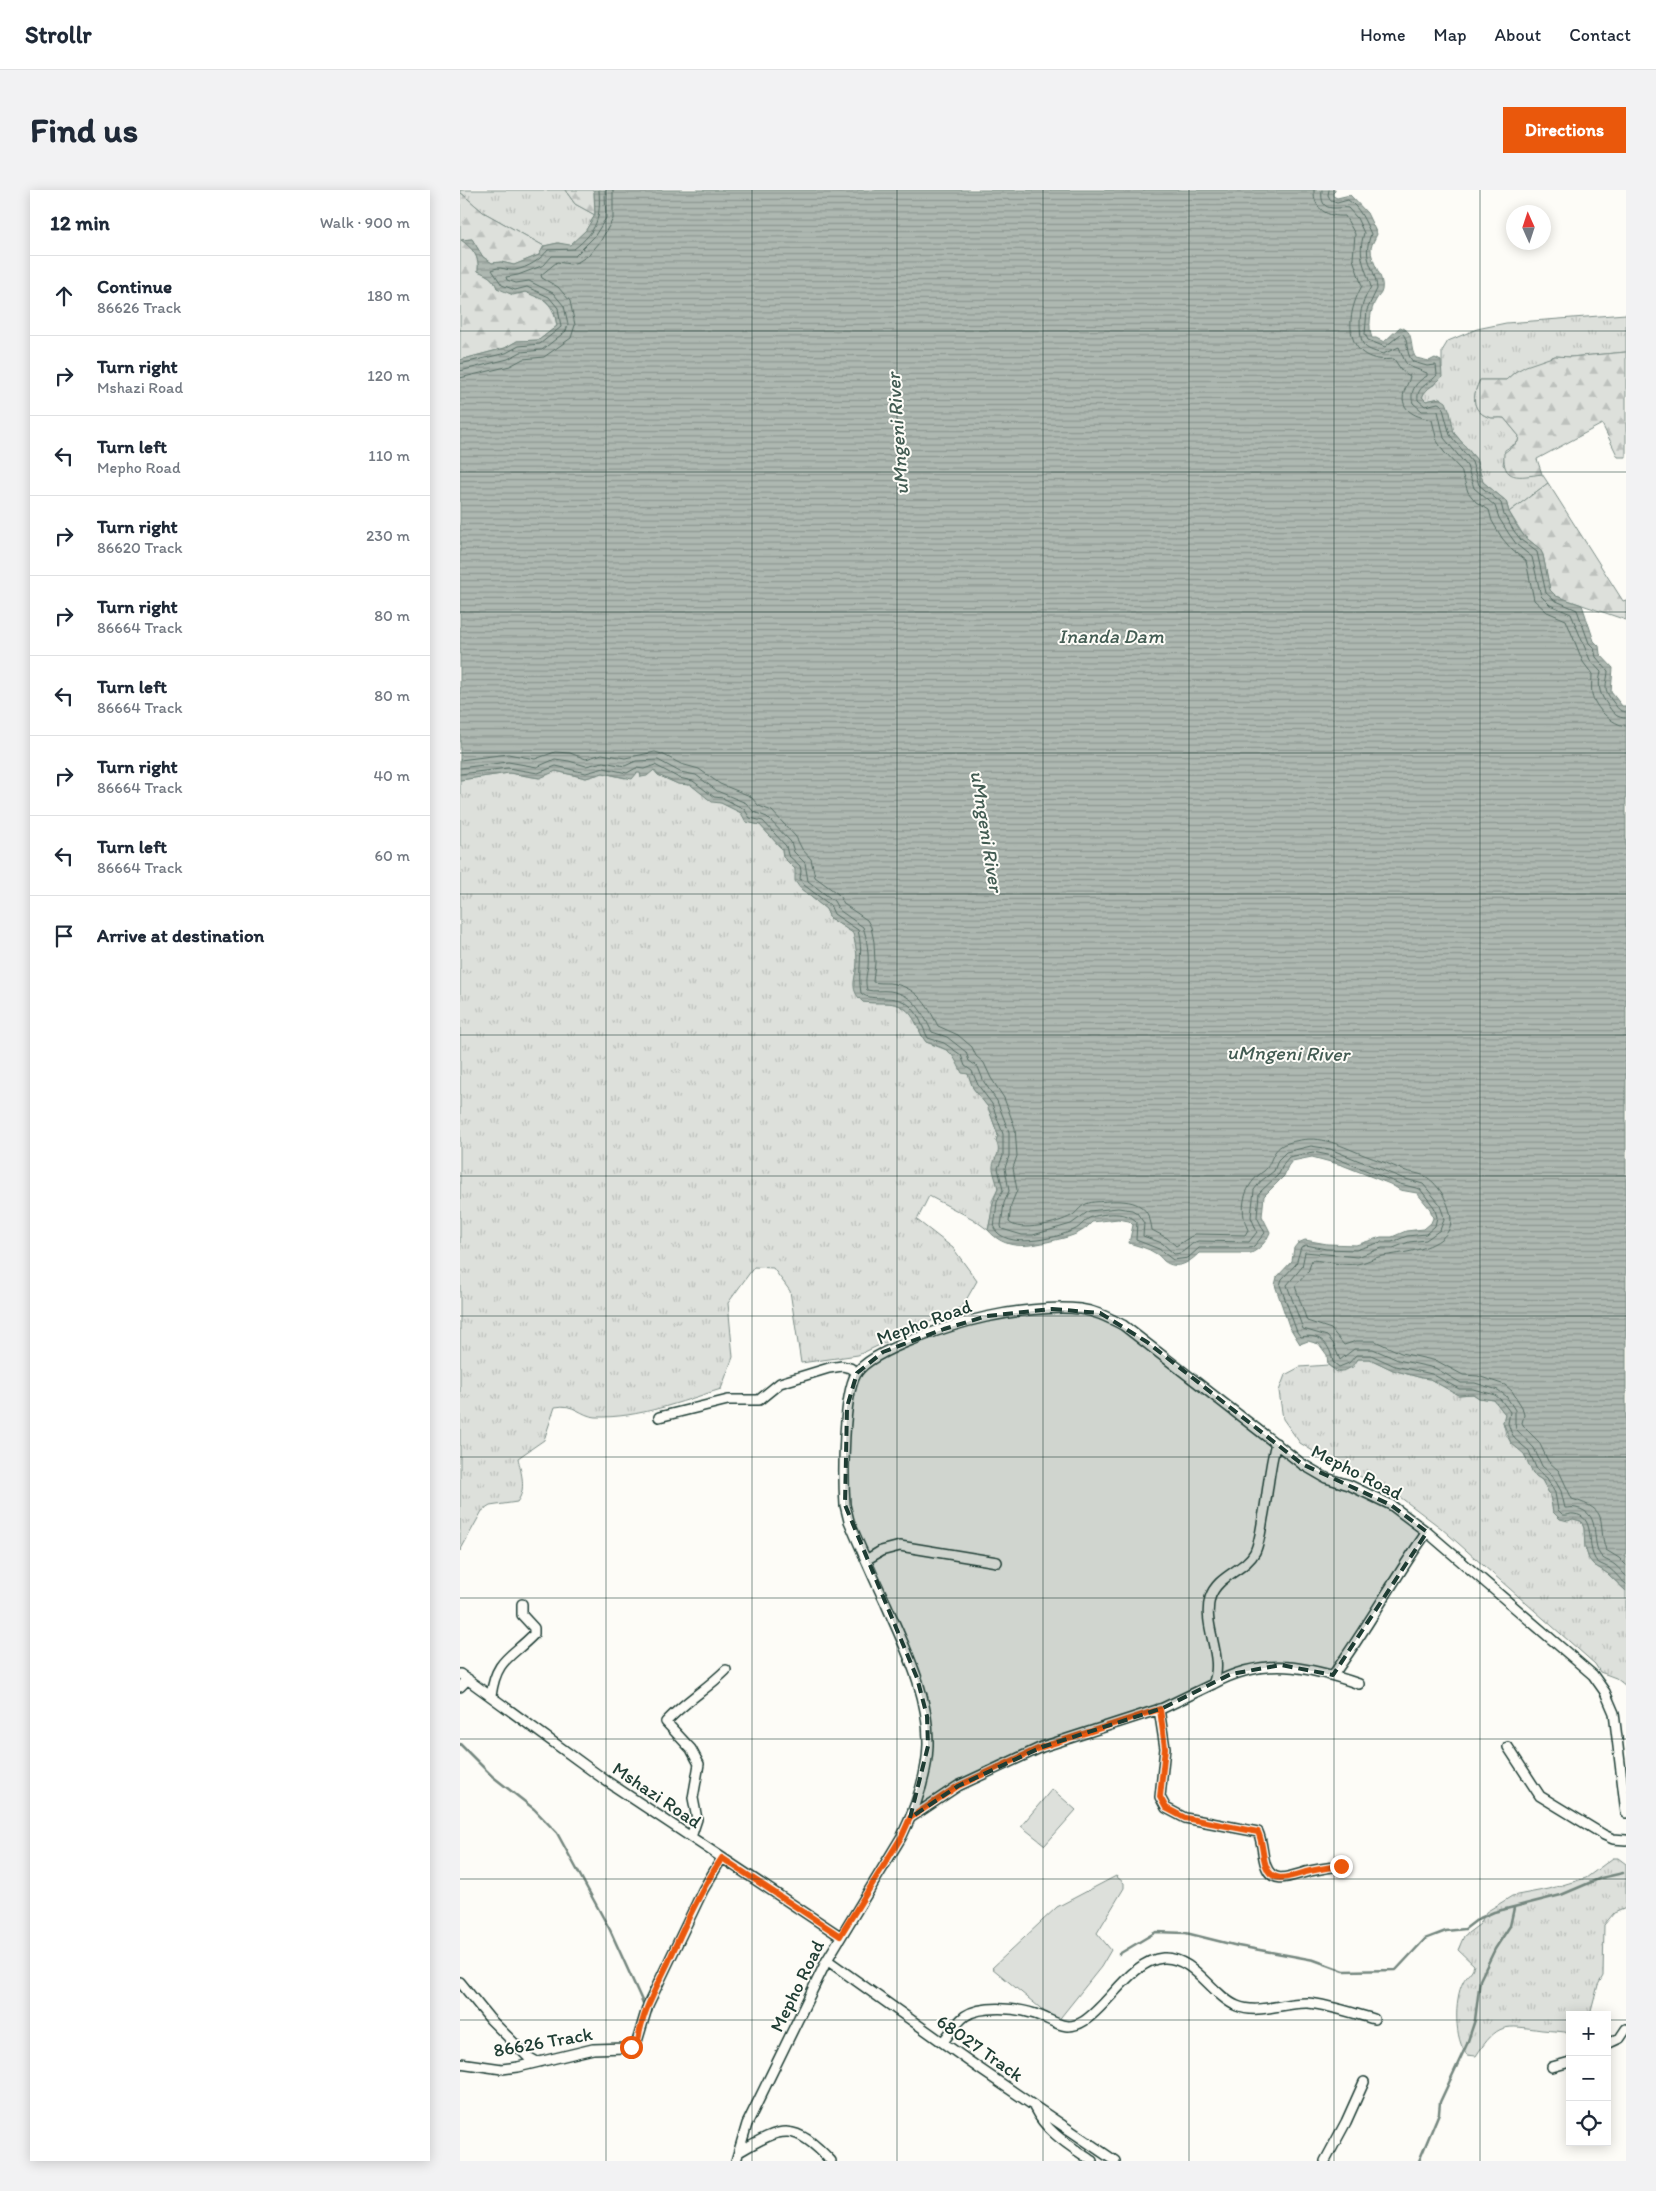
<!DOCTYPE html>
<meta charset="utf-8">
<style>
:root{--surface:#fff;--page:#f2f2f3;--text:#1f2937;--muted:#747a83;--line:#e0e1e3;--accent:#ea580c}
body{margin:0;font-family:Itim,sans-serif;background:var(--page);color:var(--text)}
.controls{position:absolute;right:15px;bottom:15px;display:grid;overflow:hidden;border-radius:0px;box-shadow:0 2px 12px #0003}
.controls button{width:45px;height:45px;display:grid;place-items:center;padding:0;border:0;border-bottom:1px solid var(--line);background:var(--surface);color:var(--text);font:25px sans-serif}
.compass{position:absolute;left:1046px;top:15px;width:45px;height:45px;border-radius:50%;background:var(--surface);box-shadow:0 2px 12px #0003;rotate:357deg}
.stop{position:absolute;width:15px;height:15px;margin:-11px;border:4px solid #ea580c;border-radius:50%;background:#fff}
.stop.end{background:#ea580c;border-color:#fff;box-shadow:0 1px 5px #0008}
.list{margin:0;padding:0;list-style:none}
h2{display:flex;justify-content:space-between;align-items:center;height:65px;margin:0;padding:0 20px;font-size:21px}
h2 small{font-size:16px;font-weight:400;color:var(--muted)}
.list li{display:grid;grid-template-columns:32px 1fr auto;gap:15px;align-items:center;box-sizing:border-box;height:80px;padding:0 20px;border-top:1px solid var(--line)}
.list b{display:block;font-size:19px;white-space:nowrap}
.list p{margin:0;font-size:16px;white-space:nowrap;color:var(--muted)}
.list em{font-size:16px;font-style:normal;color:var(--muted)}
.icon{flex:none;width:28px;height:28px;fill:none;stroke:currentColor;stroke-width:2;stroke-linecap:round;stroke-linejoin:round}
.map{position:relative;flex:none;width:1166px;height:1971px;overflow:hidden;border-radius:0px}
header{display:flex;align-items:center;gap:30px;box-sizing:border-box;height:70px;padding:0 25px;background:var(--surface);border-bottom:1px solid var(--line)}
header strong{font-size:24px}
nav{display:flex;gap:28px;margin-inline-start:auto;font-size:18px}
.intro{display:flex;align-items:center;justify-content:space-between;box-sizing:border-box;height:120px;padding:0 30px}
h1{margin:0;font-size:35px}
.button{padding:12px 22px;border-radius:0px;background:var(--accent);color:#fff;font-size:18px;font-weight:700}
main{display:flex;gap:30px;padding:0 30px}
aside{flex:1;background:var(--surface);border-radius:0px;box-shadow:0 2px 12px #0003}
.map>svg:first-child{display:block}
.grass{fill:url(#grass-tufts);stroke:#7e8e88}
.forest{fill:url(#forest-firs);stroke:#7e8e88}
.garden{fill:#dde0db;stroke:#7e8e88}
.water{fill:url(#water-rules);stroke:#75877f}
.lines{fill:none;stroke-linecap:round;stroke-linejoin:round}
.shore{stroke:#586e66;stroke-width:1}
.stream{stroke:#75877f;stroke-width:2.5}
.minor-casing{stroke:#1f3d34;stroke-width:12}
.minor{stroke:#fdfcf7;stroke-width:9}
.route{stroke:#ea580c;stroke-width:6}
.marked{fill:#1f3d34;fill-opacity:0.2;stroke:#1f3d34;stroke-width:4;stroke-dasharray:10 6;stroke-linejoin:round}
.grid{fill:none;stroke:#1f3d34;stroke-width:1;stroke-opacity:0.55}
.labels{text-anchor:middle;dominant-baseline:central;stroke-width:4;stroke-linejoin:round;paint-order:stroke}
.street-label{font-size:19px;fill:#1f3d34;stroke:#fdfcf7}
.water-label{font-size:20px;font-style:italic;fill:#435c53;stroke:#fdfcf7}
</style>
<header>
<strong>Strollr</strong>
<nav><a>Home</a><a>Map</a><a>About</a><a>Contact</a></nav>
</header>
<div class="intro"><h1>Find us</h1><a class="button">Directions</a></div>
<main>
<aside>
<h2>12 min<small>Walk · 900 m</small></h2>
<ul class="list">
<li><svg class="icon" aria-label="ahead" viewBox="0 0 24 24"><path d="M12 20V5M6 11l6-6 6 6"/></svg><div><b>Continue</b><p>86626 Track</p></div><em>180 m</em></li>
<li><svg class="icon" aria-label="right" viewBox="0 0 24 24"><path d="M7 20v-9h11M14 6l5 5-5 5"/></svg><div><b>Turn right</b><p>Mshazi Road</p></div><em>120 m</em></li>
<li><svg class="icon" aria-label="left" viewBox="0 0 24 24"><path d="M17 20v-9H6M10 6l-5 5 5 5"/></svg><div><b>Turn left</b><p>Mepho Road</p></div><em>110 m</em></li>
<li><svg class="icon" aria-label="right" viewBox="0 0 24 24"><path d="M7 20v-9h11M14 6l5 5-5 5"/></svg><div><b>Turn right</b><p>86620 Track</p></div><em>230 m</em></li>
<li><svg class="icon" aria-label="right" viewBox="0 0 24 24"><path d="M7 20v-9h11M14 6l5 5-5 5"/></svg><div><b>Turn right</b><p>86664 Track</p></div><em>80 m</em></li>
<li><svg class="icon" aria-label="left" viewBox="0 0 24 24"><path d="M17 20v-9H6M10 6l-5 5 5 5"/></svg><div><b>Turn left</b><p>86664 Track</p></div><em>80 m</em></li>
<li><svg class="icon" aria-label="right" viewBox="0 0 24 24"><path d="M7 20v-9h11M14 6l5 5-5 5"/></svg><div><b>Turn right</b><p>86664 Track</p></div><em>40 m</em></li>
<li><svg class="icon" aria-label="left" viewBox="0 0 24 24"><path d="M17 20v-9H6M10 6l-5 5 5 5"/></svg><div><b>Turn left</b><p>86664 Track</p></div><em>60 m</em></li>
<li><svg class="icon" aria-label="arrive" viewBox="0 0 24 24"><path d="M6 21V4h12l-3 4 3 4H6"/></svg><div><b>Arrive at destination</b></div></li>
</ul>
</aside>
<div class="map">
<svg width="1166" height="1971" viewBox="0 0 1166 1971">
<defs>
<pattern id="grass-tufts" width="24" height="20" patternUnits="userSpaceOnUse" patternTransform="scale(1.25)"><rect width="24" height="20" fill="#dde0db"/><path d="M3 7l-1-3M5 7V3M7 7l1-3M15 17l-1-3M17 17v-4M19 17l1-3" fill="none" stroke="#bdc1bd"/></pattern>
<pattern id="forest-firs" width="22" height="20" patternUnits="userSpaceOnUse" patternTransform="scale(1.25)"><rect width="22" height="20" fill="#dde0db"/><path d="M5 1l3.5 6h-7zM16 11l3.5 6h-7z" fill="#bdc1bd"/></pattern>
<pattern id="water-rules" width="6" height="5" patternUnits="userSpaceOnUse" patternTransform="scale(1.25)"><rect width="6" height="5" fill="#aeb8b1"/><path d="M0 2.5h6" fill="none" stroke="#8d9791"/></pattern>
</defs>
<rect width="100%" height="100%" fill="#fdfcf7"/>
<filter id="ink" filterUnits="userSpaceOnUse"><feTurbulence type="fractalNoise" baseFrequency=".02" numOctaves="2"/><feDisplacementMap in="SourceGraphic" scale="10" xChannelSelector="R" yChannelSelector="G"/><feConvolveMatrix kernelMatrix="1 2 1 2 8 2 1 2 1" color-interpolation-filters="sRGB"/></filter>
<g filter="url(#ink)">
<path class="grass" d="M0,0H105L115,14L135,25L126,40L110,56L98,53L84,56L23,22L0,2Z
M1166,124V162L1110,167L1095,166L1055,182L1046,190H1020C1013,204 1010,220 1028,227C1033,229 1039,227 1044,228L1059,246L1058,252L1045,260L1043,275L1059,286L1082,284L1088,293L1049,322L1046,311L1023,292L1016,269L994,243L980,208L966,211L962,207L966,199L976,194L982,178V161L988,151L1017,139L1046,133Z
M194,580L198,585L218,594L231,595L252,611L261,613L282,623L291,633L300,635L322,659L323,667L335,679L340,698L366,719L370,728L393,743C395,753 398,764 397,775C394,795 391,793 403,812C425,815 442,807 455,831C459,838 461,846 466,852L489,861L497,868L498,874L508,884L513,898L528,917L538,945L536,951L539,957L538,966L534,975L538,999L532,1011L533,1017L528,1040L513,1029L469,1006L457,1030L493,1058L517,1091L502,1117L398,1165L341,1173L330,1101L313,1078L294,1077L268,1113L273,1167L261,1199C220,1212 179,1228 136,1227C120,1226 115,1213 95,1217L84,1250L58,1268C61,1283 67,1299 57,1312L30,1316L22,1321L0,1361V590L49,583L79,588L95,581L126,588L143,583L165,588L180,582L181,587Z
M898,1169H910L933,1180L962,1188L970,1189L998,1205L1013,1204L1019,1208L1034,1210L1045,1224L1043,1232L1046,1244L1051,1253L1065,1264L1073,1284L1082,1290L1090,1305L1093,1322L1121,1331L1124,1338L1125,1357L1129,1369L1134,1375L1147,1383L1166,1401V1496L1156,1488L1140,1482L1135,1474L981,1338L932,1301L877,1276L840,1253L823,1229L819,1201L825,1185L840,1177L868,1175L877,1182L893,1177Z
M1153,1668H1158L1166,1674V1718L1154,1723L1144,1735L1143,1786L1138,1795L1130,1825H1110V1843C1101,1841 1092,1841 1082,1840C1045,1835 1038,1832 1016,1866L1007,1865C994,1850 994,1809 1003,1792C1006,1785 1012,1783 1014,1775L998,1760L1004,1746L1020,1734L1026,1722L1052,1706L1089,1699L1126,1688Z"/>
<path class="forest" d="M105,0H134L135,25L115,14Z
M0,2L23,22L84,56L79,65L54,75L41,72L32,73L23,67L12,49L2,50C13,59 20,67 18,81C27,85 34,88 37,98L59,104L65,102C86,109 93,113 97,136L79,150L57,151L45,158L0,170Z
M1166,162V267H1158L1142,234L1077,269L1082,284C1059,287 1042,292 1044,263L1058,252L1059,246L1044,228C1039,227 1033,229 1028,227C1010,220 1013,204 1020,190H1046L1055,182L1066,176L1095,166L1110,167Z
M1088,293L1163,411L1166,410V430L1096,406L1090,400L1083,365L1080,359L1064,346L1049,322Z"/>
<path class="garden" d="M592,1599L616,1620L585,1655L561,1636Z
M656,1686L664,1693V1698L637,1743L651,1760L641,1777L597,1832L532,1778L597,1717Z"/>
<path class="water" d="M134,0H876L873,3V6L877,8L890,5L907,23L917,44C915,49 912,53 911,58C910,73 925,86 922,100C921,105 918,106 916,110C910,119 908,139 912,148H916L924,152L940,137C956,141 948,157 956,168L969,171L975,168L981,171L982,187C975,195 967,197 962,207L966,211L980,208L986,212L990,222L994,243L1016,269L1023,292L1046,311L1049,322L1058,338L1064,346L1080,359L1083,365L1090,400L1096,406L1122,415L1134,451L1139,456L1140,464L1153,478L1151,502L1162,516H1166V1401L1147,1383L1134,1375L1129,1369L1125,1357L1124,1338L1121,1331L1113,1329L1108,1331L1100,1329L1093,1322L1090,1305L1082,1290L1073,1284L1064,1264L1051,1253L1043,1232L1045,1224L1034,1210L1019,1208L1013,1204L998,1205L970,1189L962,1188L933,1180L910,1169H898C888,1182 881,1185 868,1175L867,1165L859,1154L848,1151L840,1154L829,1136L815,1095L817,1087L832,1071L834,1058L838,1053L845,1050L867,1054L896,1055L921,1047H932L946,1041L964,1039L971,1033L973,1028L970,1019L957,1003L940,1000L930,994L882,975L852,967L832,971L828,976L824,986L804,1006L802,1026L810,1042C807,1051 799,1060 791,1063H739C730,1072 717,1081 704,1071C701,1068 699,1065 695,1063C688,1058 678,1056 669,1053L673,1035L669,1031L658,1029L632,1032C621,1045 608,1047 591,1051C567,1057 545,1060 528,1040C532,1025 531,1013 538,999C537,992 534,986 533,979C532,968 543,965 536,951L538,945L528,917L513,898L508,884L502,883C491,860 490,860 466,852C461,846 459,838 455,831C442,807 425,815 403,812C387,798 397,788 397,771C397,761 395,752 393,743L370,728L366,719L340,698L335,691V679L323,667L322,659L300,635L286,632L281,623L261,613L252,612L231,595L218,594L198,585L194,580L187,586L181,587L180,583H177L172,589L143,583L126,588L96,581L80,588L49,583L0,590V170L45,158L57,151L79,150L97,136L94,120L86,111L65,102L53,105L37,98C34,88 27,85 18,81C20,66 12,58 1,50L12,49L23,67L32,73L41,72L54,75L79,65L84,56L98,53L110,55L126,40L135,25Z"/>
<g class="lines">
<path class="shore" d="M854,0C853,20 868,27 885,26L895,44L893,69L902,96C883,129 885,175 934,169L942,181L950,186C949,192 946,196 944,202C939,222 958,227 972,230L977,251L984,262L1001,280L1008,302L1016,312L1029,320L1032,331L1042,348L1052,360L1066,371L1074,410L1087,422L1106,430L1123,472L1132,484C1132,490 1131,498 1132,504C1135,518 1152,535 1166,536
M862,0C859,25 877,16 888,18L897,28L904,43C897,67 905,76 911,97C903,110 900,120 900,134C901,155 901,158 923,164L939,157C948,179 944,174 967,183V186C957,191 949,201 953,213L962,221H978L984,248L1007,276L1014,298L1035,316L1039,328L1049,344L1057,355L1072,367L1081,406L1090,415L1111,424L1130,470L1141,482C1137,499 1140,504 1149,517C1154,524 1157,528 1166,528
M869,0L868,5L871,11L877,13L888,10C900,18 905,31 911,44C901,72 915,74 917,99L907,120L905,144L908,150L925,157L942,143C950,151 944,161 953,172L967,176L976,175L977,185C970,194 956,196 958,210L965,216L978,213L982,215L990,245L1012,272L1019,295L1041,313L1044,325L1054,341L1061,350L1077,362L1086,403L1094,410L1117,420L1129,453L1134,458L1136,467L1148,481C1147,496 1142,497 1153,512C1158,518 1158,521 1166,522
M0,174L46,163L59,156L80,154L101,137L98,118L89,107L67,97L55,100L42,95L32,80C40,75 46,81 55,80C68,78 81,69 88,60L114,59C137,41 141,28 139,0
M0,181L48,169L61,162L82,160L106,141L108,134L104,116L93,103L69,91L56,93L47,90L46,87L58,85L84,75L92,66H115L134,47L146,28L145,0
M0,188L50,176L63,169L84,167L111,148L115,135L110,111L98,97L82,88L81,85L97,72L110,74L118,72L129,65L140,52L153,29V0
M0,570L48,564L75,569L95,562L110,563L126,569L142,564L165,568L195,562L202,564L221,574L239,579L260,594L290,606L299,616L312,621L336,647L342,659L351,669L355,687L378,704L385,715L407,730L411,737L414,752L415,773L413,792C418,793 424,793 429,793C456,796 467,814 478,836L498,845L512,857L516,866L524,873L531,888L544,908L555,938L557,966L553,978L557,1000L551,1015L549,1032C559,1043 599,1033 611,1026C617,1023 619,1017 626,1014C633,1011 641,1012 648,1011C673,1010 689,1013 692,1040L707,1048L716,1056L735,1044L785,1045L788,1040C778,1018 784,994 804,981C813,974 810,958 828,953C859,943 876,954 904,965C917,970 930,974 943,980C951,983 961,983 968,988C978,995 986,1008 989,1019C1002,1058 946,1062 923,1066C914,1067 906,1073 897,1074C882,1076 867,1071 852,1070L848,1082L835,1096L847,1131L871,1139L884,1155L896,1151H915L941,1163L977,1171L1003,1185L1018,1186L1045,1195L1052,1201L1062,1217L1064,1225L1062,1233L1065,1238L1079,1252L1088,1271L1099,1281L1112,1309C1152,1321 1136,1330 1146,1360L1159,1368L1166,1375
M0,578L48,572L77,577L95,569L109,571L126,576L143,572L165,576L176,571L198,570L220,582L236,585L257,601L286,613L294,622L307,627L331,652L334,662L345,673L348,691L374,711L379,720L403,737C407,748 409,765 408,777C406,786 405,791 407,800C414,802 422,800 430,801C455,805 462,822 472,842L487,847L506,862L509,871L518,877L524,892L537,911L549,942V966L545,978L549,1001L544,1013L541,1036L542,1039L562,1045H573L611,1034L629,1021L658,1018L672,1020L677,1023L684,1033L683,1046L702,1053L714,1064C726,1064 728,1054 738,1051L789,1052L797,1042L791,1027L794,1000L801,991L814,981L818,970L826,962L851,956L870,959L942,988L963,994L979,1013L983,1024L984,1030L980,1040L966,1050L949,1052L933,1058H922L897,1067L845,1062L842,1077L827,1095L843,1139L867,1146L873,1153L880,1170L894,1159H913L938,1170L975,1178L1001,1193H1015L1038,1200L1046,1206L1055,1220V1233L1056,1239L1074,1258L1082,1276L1092,1285L1101,1301L1105,1318C1108,1318 1112,1317 1116,1318C1141,1323 1131,1346 1139,1363C1143,1371 1149,1370 1155,1375C1159,1378 1162,1382 1166,1386
M0,584L48,578L78,583L96,576L126,583L144,578L167,583L176,578L184,579L195,575L219,588L233,591L254,607L263,608L284,619L290,628L303,631L326,656L328,665L340,676L341,681L340,689L344,695L370,715L374,724L398,740C404,763 397,782 401,803C412,813 435,802 450,816C460,825 462,837 468,848L484,853L501,865L505,876L512,881L518,895L532,914L543,944V966L538,978L543,1000L537,1012L534,1038C546,1060 594,1049 614,1040C621,1037 625,1029 632,1027C645,1023 667,1021 677,1032L676,1050L699,1059L713,1070L728,1068L739,1058H790L794,1056L805,1043L797,1027L799,1003L819,984L824,973L829,967L853,962L868,965L940,994L960,999L974,1017L977,1027L975,1036L966,1044L947,1046L932,1052H921L896,1060L866,1059L846,1055L841,1057L836,1074L822,1089L820,1095L837,1142L841,1147C861,1143 870,1155 873,1172L879,1177L889,1173L896,1165H911L935,1176L972,1184L999,1199H1013L1035,1205L1041,1210L1050,1222L1048,1233L1051,1242L1055,1249L1069,1261L1077,1280L1087,1288L1095,1303L1098,1320L1103,1325C1108,1326 1110,1323 1114,1324C1135,1326 1127,1353 1134,1367C1137,1374 1142,1374 1149,1378C1155,1382 1160,1390 1166,1394"/>
<path class="stream" d="M0,1554L32,1586L74,1619L97,1643L150,1740L183,1813
M659,1764L696,1742L726,1743L778,1756L854,1770L884,1781L936,1780L965,1749L986,1741L1005,1739L1018,1729L1034,1722L1101,1705L1141,1688L1163,1683
M959,1971L979,1923L980,1912L1007,1854L1015,1830L1020,1790L1035,1759L1050,1736L1054,1718"/>
<g class="minor-casing">
<path id="minor" d="M199,1227L268,1210H299L320,1193L369,1178L382,1176L390,1178L397,1183
M406,1370L421,1361L440,1356L537,1372
M0,1484L145,1590L380,1746
M873,1485C907,1439 934,1388 967,1342
M753,1494C804,1466 847,1476 899,1494
M0,1497L8,1489
M31,1506C36,1468 51,1468 74,1444V1438L62,1425V1414
M699,1519L705,1558L700,1607L706,1618L725,1628L798,1642C803,1653 802,1665 806,1676C813,1697 835,1684 850,1681C860,1679 871,1677 881,1676
M1048,1557L1080,1606L1144,1645L1153,1649L1166,1650
M450,1628L498,1596L582,1557L703,1518L753,1494C765,1467 742,1437 750,1408C757,1385 785,1381 795,1362C800,1351 801,1339 803,1328C808,1303 809,1278 816,1253
M231,1647L237,1629L233,1608L239,1574L231,1559L206,1532C224,1512 247,1499 266,1480
M367,1770L520,1879L655,1971
M0,1792L30,1829L68,1867L77,1872
M483,1852C490,1843 496,1833 505,1826C522,1815 557,1818 575,1824C594,1830 605,1843 624,1831C649,1815 672,1770 703,1768C734,1766 752,1806 777,1816C799,1825 824,1812 848,1813C870,1815 892,1823 914,1829
M1147,1854L1160,1848L1166,1839
M0,1873L42,1879L58,1877L133,1859L166,1858L176,1855L188,1815L243,1700L262,1668
M1092,1877L1110,1872
M574,1917C587,1943 609,1955 632,1971
M279,1962C323,1936 334,1932 371,1971
M276,1971L287,1934L367,1770L442,1646C455,1619 467,1585 468,1555C469,1504 446,1460 426,1414C413,1387 401,1359 389,1331L385,1315C383,1286 383,1207 396,1184C411,1159 498,1133 526,1127C553,1121 593,1116 620,1119C636,1121 649,1128 663,1135L842,1274L866,1288L889,1295L931,1315L967,1342L1133,1485L1145,1502L1154,1523L1166,1623
M865,1971L886,1932L904,1892"/>
</g>
<use href="#minor" class="minor"/>
</g>
</g>
<g class="lines" filter="url(#ink)">
<path class="route" d="M171,1857L178,1851C182,1823 195,1800 207,1775C223,1739 240,1701 262,1668L380,1746L442,1646L450,1628L498,1596L582,1557L700,1519L705,1558L700,1607L706,1618L725,1628L798,1642C803,1652 802,1665 806,1676C813,1697 835,1684 850,1681C860,1679 871,1677 881,1676"/>
</g>
<path class="marked" d="M592,1119L640,1123L687,1152L842,1274L931,1315L967,1342L873,1485L821,1475L771,1484L703,1518L582,1557L498,1596L450,1628L468,1556L467,1526L457,1488L385,1315L387,1217L397,1183L423,1162L484,1139L527,1126Z"/>
<path class="grid" d="M146,0V1971M292,0V1971M437,0V1971M583,0V1971M729,0V1971M874,0V1971M1020,0V1971M0,141H1166M0,282H1166M0,422H1166M0,563H1166M0,704H1166M0,845H1166M0,986H1166M0,1126H1166M0,1267H1166M0,1408H1166M0,1549H1166M0,1689H1166M0,1830H1110M1147,1830H1166"/>
<g class="labels">
<g class="street-label">
<text transform="translate(464 1132) rotate(-20)">Mepho Road</text>
<text transform="translate(897 1282) rotate(27)">Mepho Road</text>
<text transform="translate(197 1605) rotate(34)">Mshazi Road</text>
<text transform="translate(337 1796) rotate(-64)">Mepho Road</text>
<text transform="translate(83 1852) rotate(-10)">86626 Track</text>
<text transform="translate(520 1858) rotate(35)">68027 Track</text>
</g>
<g class="water-label">
<text transform="translate(437 244) rotate(-94)">uMngeni River</text>
<text x="651" y="446">Inanda Dam</text>
<text transform="translate(527 641) rotate(81)">uMngeni River</text>
<text transform="translate(828 863) rotate(1)">uMngeni River</text>
</g>
</g>
</svg>
<div class="controls">
<button>+</button>
<button>−</button>
<button><svg class="icon" aria-label="locate" viewBox="0 0 24 24"><circle cx="12" cy="12" r="6"/><path d="M12 2v4M12 18v4M2 12h4M18 12h4"/></svg></button>
</div>
<svg class="compass" viewBox="-18 -18 36 36"><path d="M0-13l5 13h-10z" fill="#e53935"/><path d="M0 13l5-13h-10z" fill="#747a83"/></svg>
<div class="stop" style="left:171px;top:1857px"></div>
<div class="stop end" style="left:881px;top:1676px"></div>
</div>
</main>
